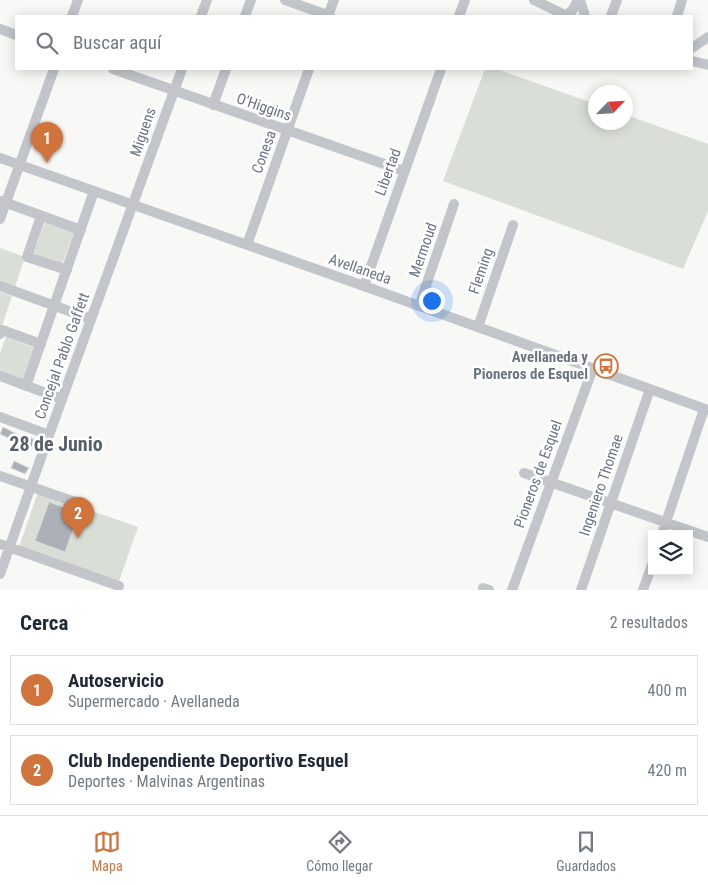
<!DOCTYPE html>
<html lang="es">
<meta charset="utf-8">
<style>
:root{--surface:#fff;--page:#f2f2f3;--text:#1f2937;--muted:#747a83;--line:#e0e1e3;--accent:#d1733c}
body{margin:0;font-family:"Roboto Condensed",sans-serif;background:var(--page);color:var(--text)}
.controls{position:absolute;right:15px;bottom:15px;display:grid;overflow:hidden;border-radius:0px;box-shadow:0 2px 12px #0003}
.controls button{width:45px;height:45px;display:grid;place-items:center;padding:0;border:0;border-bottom:1px solid var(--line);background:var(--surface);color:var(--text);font:25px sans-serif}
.compass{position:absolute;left:588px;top:85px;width:45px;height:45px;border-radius:50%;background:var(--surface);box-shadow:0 2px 12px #0003;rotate:65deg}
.you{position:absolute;left:431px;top:300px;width:18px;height:18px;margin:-12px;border:4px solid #fff;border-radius:50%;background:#1a73e8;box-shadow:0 0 0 8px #1a73e833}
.badge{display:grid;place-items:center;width:32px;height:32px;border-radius:50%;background:var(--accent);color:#fff;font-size:16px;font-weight:700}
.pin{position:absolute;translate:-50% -41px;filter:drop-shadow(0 1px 2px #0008)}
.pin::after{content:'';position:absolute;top:26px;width:18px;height:15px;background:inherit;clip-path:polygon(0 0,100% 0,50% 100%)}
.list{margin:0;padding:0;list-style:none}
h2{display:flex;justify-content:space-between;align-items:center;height:65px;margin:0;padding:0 20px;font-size:21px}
h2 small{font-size:16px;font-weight:400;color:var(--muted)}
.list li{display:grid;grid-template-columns:32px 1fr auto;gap:15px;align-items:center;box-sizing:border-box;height:70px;margin:0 10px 10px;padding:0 10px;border:1px solid var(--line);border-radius:0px}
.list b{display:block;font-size:19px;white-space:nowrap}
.list p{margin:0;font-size:16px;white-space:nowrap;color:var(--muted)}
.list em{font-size:16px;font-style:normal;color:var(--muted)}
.icon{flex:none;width:28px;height:28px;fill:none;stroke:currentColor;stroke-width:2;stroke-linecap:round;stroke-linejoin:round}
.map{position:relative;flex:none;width:708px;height:590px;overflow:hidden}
.search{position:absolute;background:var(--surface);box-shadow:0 2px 12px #0003;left:15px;right:15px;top:15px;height:55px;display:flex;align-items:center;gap:12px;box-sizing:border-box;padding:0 18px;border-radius:0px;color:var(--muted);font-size:19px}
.sheet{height:225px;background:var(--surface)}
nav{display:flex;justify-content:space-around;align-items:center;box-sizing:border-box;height:70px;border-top:1px solid var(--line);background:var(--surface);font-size:14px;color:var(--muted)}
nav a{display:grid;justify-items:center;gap:2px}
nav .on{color:var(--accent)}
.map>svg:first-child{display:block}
.green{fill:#d9ded7}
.building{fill:#acb1b7;stroke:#d9dad8}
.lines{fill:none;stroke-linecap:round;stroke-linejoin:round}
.minor{stroke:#c2c5c9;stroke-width:10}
.labels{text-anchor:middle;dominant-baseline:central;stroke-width:5;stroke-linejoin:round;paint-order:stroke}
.street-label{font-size:15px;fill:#6a7583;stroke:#fff}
.poi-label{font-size:15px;font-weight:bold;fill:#6a7583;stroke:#fff;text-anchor:end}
.district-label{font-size:20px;font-weight:bold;fill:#575f69;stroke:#fff}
</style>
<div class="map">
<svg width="708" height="590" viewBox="0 0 708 590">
<rect width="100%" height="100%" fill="#f8f8f6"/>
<path class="green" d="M485,69H497L595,104L596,122H626V115L708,144V211L683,269L443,181Z
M45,222L74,232L62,265L33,255Z
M0,248L25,257L15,287L0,282Z
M0,292L12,296L2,326L0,325Z
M6,337L35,348L23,381L0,373V353Z
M38,492L138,527L118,584L18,550Z"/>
<path class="building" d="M3,427L17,434L14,441L0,434Z
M23,434L37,441L34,448L20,441Z
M14,461L29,468L25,474L11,468Z
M49,502L79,513L65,552L35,541Z"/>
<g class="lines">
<path class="minor" d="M285,0L330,16
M534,0L567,16
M580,0L585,16
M565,15L572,11L578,0
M72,16L78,0
M201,16L207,0
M245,16L251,0
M328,16L334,0
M459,16L465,0
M611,16L617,0
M677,16L682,0
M0,29L16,35
M692,48L708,37
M692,61L708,65
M113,69L404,171
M213,105L226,69
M0,158L364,286L708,410
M1,201L81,230
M41,216L27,257L67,270
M0,219L54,69
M247,245L309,69
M0,286L91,319
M364,286L441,69
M419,306L454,204
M478,327L513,225
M0,334L2,330L41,344
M0,376L62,399
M26,386L94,191
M0,417L49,435
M524,473L708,537
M0,476L84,505
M662,534L704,409
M0,544L119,586
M0,574L49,435L182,69
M483,588L489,590
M512,590L593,368
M581,590L650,389
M643,590L652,565"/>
</g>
<defs>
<g id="bus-ring" transform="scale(1.25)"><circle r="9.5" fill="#fff" stroke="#d1733c" stroke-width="1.5"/><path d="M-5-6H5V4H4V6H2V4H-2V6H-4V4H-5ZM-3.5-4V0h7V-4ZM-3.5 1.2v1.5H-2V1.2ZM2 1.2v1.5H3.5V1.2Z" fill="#d1733c"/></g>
</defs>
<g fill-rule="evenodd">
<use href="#bus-ring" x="606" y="366"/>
</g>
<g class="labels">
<g class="street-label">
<text transform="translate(264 107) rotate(19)">O'Higgins</text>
<text transform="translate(143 132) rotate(-71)">Miguens</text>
<text transform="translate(264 152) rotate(-70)">Conesa</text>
<text transform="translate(388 172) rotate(-70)">Libertad</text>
<text transform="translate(423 250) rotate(-71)">Mermoud</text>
<text transform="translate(360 269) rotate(19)">Avellaneda</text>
<text transform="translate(481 271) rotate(-71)">Fleming</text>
<text transform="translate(62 356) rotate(-70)">Concejal Pablo Gaffett</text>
<text transform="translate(538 474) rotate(-70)">Pioneros de Esquel</text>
<text transform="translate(601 485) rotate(-71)">Ingeniero Thomae</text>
</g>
<g class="poi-label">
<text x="588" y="357">Avellaneda y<tspan x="588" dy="17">Pioneros de Esquel</tspan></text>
</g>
<g class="district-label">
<text x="56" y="444">28 de Junio</text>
</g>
</g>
</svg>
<div class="controls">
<button><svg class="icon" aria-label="layers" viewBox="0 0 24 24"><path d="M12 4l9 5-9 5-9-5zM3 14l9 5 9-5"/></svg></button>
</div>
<svg class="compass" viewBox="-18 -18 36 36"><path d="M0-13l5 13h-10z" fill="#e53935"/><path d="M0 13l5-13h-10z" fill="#747a83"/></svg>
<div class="you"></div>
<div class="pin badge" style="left:47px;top:163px">1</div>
<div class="pin badge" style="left:78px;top:538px">2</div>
<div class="search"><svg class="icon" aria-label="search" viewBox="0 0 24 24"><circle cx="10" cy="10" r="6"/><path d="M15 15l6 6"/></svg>Buscar aquí</div>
</div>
<section class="sheet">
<h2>Cerca<small>2 resultados</small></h2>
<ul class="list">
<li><span class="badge">1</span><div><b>Autoservicio</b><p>Supermercado · Avellaneda</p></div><em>400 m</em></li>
<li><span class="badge">2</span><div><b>Club Independiente Deportivo Esquel</b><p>Deportes · Malvinas Argentinas</p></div><em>420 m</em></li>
</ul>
</section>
<nav>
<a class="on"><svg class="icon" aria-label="map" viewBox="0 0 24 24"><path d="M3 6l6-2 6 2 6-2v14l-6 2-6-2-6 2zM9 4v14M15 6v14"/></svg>Mapa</a>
<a><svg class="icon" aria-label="directions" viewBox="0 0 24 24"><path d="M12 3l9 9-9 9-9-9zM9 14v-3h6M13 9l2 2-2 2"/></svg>Cómo llegar</a>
<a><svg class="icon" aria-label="saved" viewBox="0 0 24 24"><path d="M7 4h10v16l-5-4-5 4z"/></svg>Guardados</a>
</nav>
